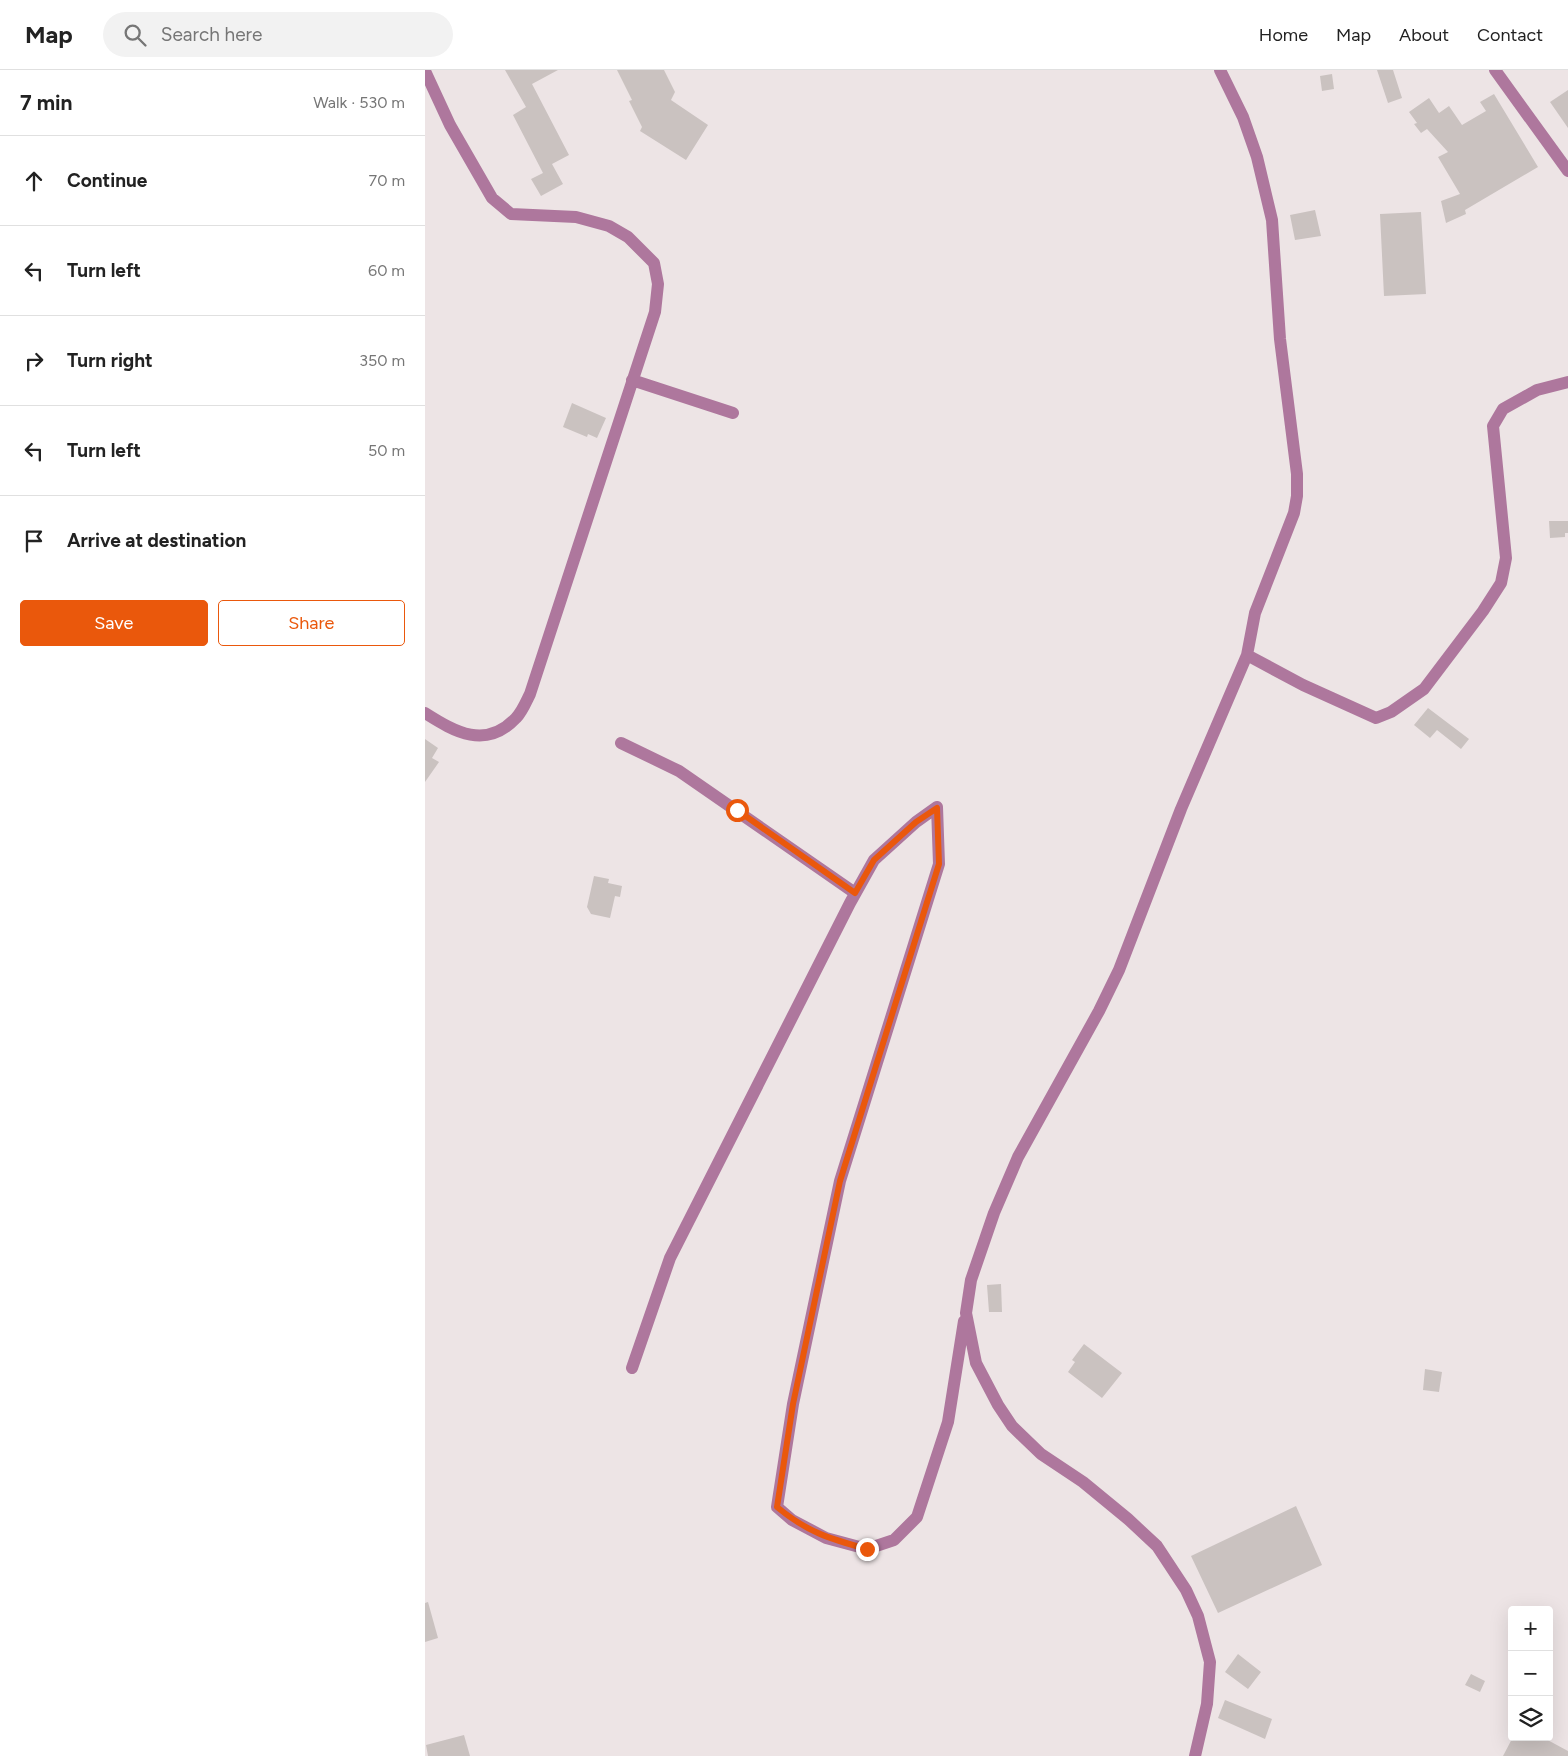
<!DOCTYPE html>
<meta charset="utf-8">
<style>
:root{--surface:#fff;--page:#f2f2f2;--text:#222;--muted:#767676;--line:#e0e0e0;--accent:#ea580c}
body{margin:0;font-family:Figtree,sans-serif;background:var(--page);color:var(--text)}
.controls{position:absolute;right:15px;bottom:15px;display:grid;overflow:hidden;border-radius:5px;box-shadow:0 5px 20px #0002}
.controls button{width:45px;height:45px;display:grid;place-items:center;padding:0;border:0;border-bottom:1px solid var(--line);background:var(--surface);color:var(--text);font:25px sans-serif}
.stop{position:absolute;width:15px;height:15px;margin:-11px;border:4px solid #ea580c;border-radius:50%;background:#fff}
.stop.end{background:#ea580c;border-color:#fff;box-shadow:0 1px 5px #0008}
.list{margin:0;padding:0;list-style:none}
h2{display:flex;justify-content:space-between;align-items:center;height:65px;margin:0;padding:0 20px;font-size:21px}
h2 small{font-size:16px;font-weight:400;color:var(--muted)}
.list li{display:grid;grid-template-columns:32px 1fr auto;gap:15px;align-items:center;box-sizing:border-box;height:90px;padding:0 20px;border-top:1px solid var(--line)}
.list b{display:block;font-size:19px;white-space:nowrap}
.list em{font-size:16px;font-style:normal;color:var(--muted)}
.actions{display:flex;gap:10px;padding:15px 20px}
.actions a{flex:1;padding:11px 0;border:1px solid var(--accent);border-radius:5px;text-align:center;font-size:18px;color:var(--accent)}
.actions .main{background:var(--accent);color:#fff}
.icon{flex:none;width:28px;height:28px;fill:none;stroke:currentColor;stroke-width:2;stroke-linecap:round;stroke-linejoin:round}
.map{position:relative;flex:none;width:1143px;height:1686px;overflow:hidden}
header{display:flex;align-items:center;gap:30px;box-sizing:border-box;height:70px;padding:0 25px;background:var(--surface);border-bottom:1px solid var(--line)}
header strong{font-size:24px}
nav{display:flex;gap:28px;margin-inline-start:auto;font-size:18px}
.search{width:350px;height:45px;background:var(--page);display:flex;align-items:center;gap:12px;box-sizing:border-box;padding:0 18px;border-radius:28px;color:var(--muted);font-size:19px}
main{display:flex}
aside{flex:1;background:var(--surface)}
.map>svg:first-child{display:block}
.building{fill:#cac2c0}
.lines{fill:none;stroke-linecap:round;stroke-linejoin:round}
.minor{stroke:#ae779d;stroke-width:12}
.route{stroke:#ea580c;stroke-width:6}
</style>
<header>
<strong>Map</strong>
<div class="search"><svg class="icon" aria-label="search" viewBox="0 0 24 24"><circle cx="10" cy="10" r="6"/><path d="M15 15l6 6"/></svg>Search here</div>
<nav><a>Home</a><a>Map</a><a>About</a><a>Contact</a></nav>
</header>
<main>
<aside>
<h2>7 min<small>Walk · 530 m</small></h2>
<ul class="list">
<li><svg class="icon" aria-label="ahead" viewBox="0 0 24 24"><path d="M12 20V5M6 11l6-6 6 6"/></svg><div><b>Continue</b></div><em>70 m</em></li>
<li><svg class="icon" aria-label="left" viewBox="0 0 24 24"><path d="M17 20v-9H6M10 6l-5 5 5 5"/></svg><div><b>Turn left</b></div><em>60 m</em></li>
<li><svg class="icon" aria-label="right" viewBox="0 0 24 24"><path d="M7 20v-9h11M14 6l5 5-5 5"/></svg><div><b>Turn right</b></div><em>350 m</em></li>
<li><svg class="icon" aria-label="left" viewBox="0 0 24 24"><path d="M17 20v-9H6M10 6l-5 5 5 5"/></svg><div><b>Turn left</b></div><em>50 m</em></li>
<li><svg class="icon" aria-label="arrive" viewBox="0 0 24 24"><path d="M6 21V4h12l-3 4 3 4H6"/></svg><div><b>Arrive at destination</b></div></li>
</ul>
<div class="actions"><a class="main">Save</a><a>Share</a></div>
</aside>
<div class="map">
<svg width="1143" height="1686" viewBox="0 0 1143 1686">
<rect width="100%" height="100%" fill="#ede4e5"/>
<path class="building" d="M80,0H133L107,14L144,85L127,94L138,114L116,126L106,109L118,103L88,45L101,37Z
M192,0H239L250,22L246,30L283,55L261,90L215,61L217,57L204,31L207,30Z
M952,0H968L977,28L963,33Z
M907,4L909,19L897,21L895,6Z
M1143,20V58L1125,32Z
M1069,24L1113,97L1040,140L1041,144L1021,153L1016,131L1035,124L1013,87L1023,82L1002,59L996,63L989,54L992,53L984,42L1004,28L1014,43L1024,36L1037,55L1061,41L1055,32Z
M890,140L896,166L870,170L865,145Z
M996,142L1001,224L959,226L955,144Z
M147,333L181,348L172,368L163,364L162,367L138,357Z
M1124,451H1143V463H1140V467L1125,468Z
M1003,638L1044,669L1036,679L1012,660L1005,668L989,655Z
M0,669L13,678L7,688L14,692L0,712Z
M169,806L184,809L183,813L197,816L195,827L190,826L185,848L166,844L162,837Z
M576,1214L577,1242H564L562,1215Z
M659,1274L697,1303L677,1328L643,1302L650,1292L647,1290Z
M1000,1299L1017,1302L1014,1322L998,1320Z
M871,1436L897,1495L793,1543L766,1486Z
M3,1532L13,1568L0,1572V1533Z
M813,1584L836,1602L823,1619L800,1602Z
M1046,1604L1060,1611L1055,1622L1040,1615Z
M800,1630L847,1649L840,1669L793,1648Z
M39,1665L45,1686H3L1,1675Z
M1088,1667H1117L1143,1681V1686H1078Z"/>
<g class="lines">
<path class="minor" d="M1070,0L1143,101
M0,1L25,55L67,128L86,144L151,147L184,156L203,167L229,193L233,214L230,242L105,624C101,632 97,642 91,648C61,680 30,662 0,643
M207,310L308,343
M822,585L878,615L951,648L966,642L999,619L1058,541L1076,513L1081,488L1068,356L1078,339L1112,320L1143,312
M196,673L254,701L430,823
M207,1298L245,1188L425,833L449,790L491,752L512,737L514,794L415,1111L368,1334L352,1437L367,1450L401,1468L442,1479L469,1470L492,1447L523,1352L539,1251
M770,1686L782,1634L785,1592L773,1546L761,1520L732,1476L703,1449L658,1412L616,1384L587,1356L573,1335L551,1293L541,1243L546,1210L569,1143L593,1087L674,941L694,900L756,739L822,585L830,543L869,443L872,426V404L855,269L847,150L832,87L818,47L795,0"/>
</g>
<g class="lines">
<path class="route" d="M312,740L430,823L449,790L491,752L512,738L514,794L415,1111L368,1334L352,1437C382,1462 405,1469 442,1479"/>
</g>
</svg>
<div class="controls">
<button>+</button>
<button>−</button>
<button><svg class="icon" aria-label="layers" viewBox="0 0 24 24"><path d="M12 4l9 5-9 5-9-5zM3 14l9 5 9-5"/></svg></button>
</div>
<div class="stop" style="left:312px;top:740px"></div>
<div class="stop end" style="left:442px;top:1479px"></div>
</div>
</main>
